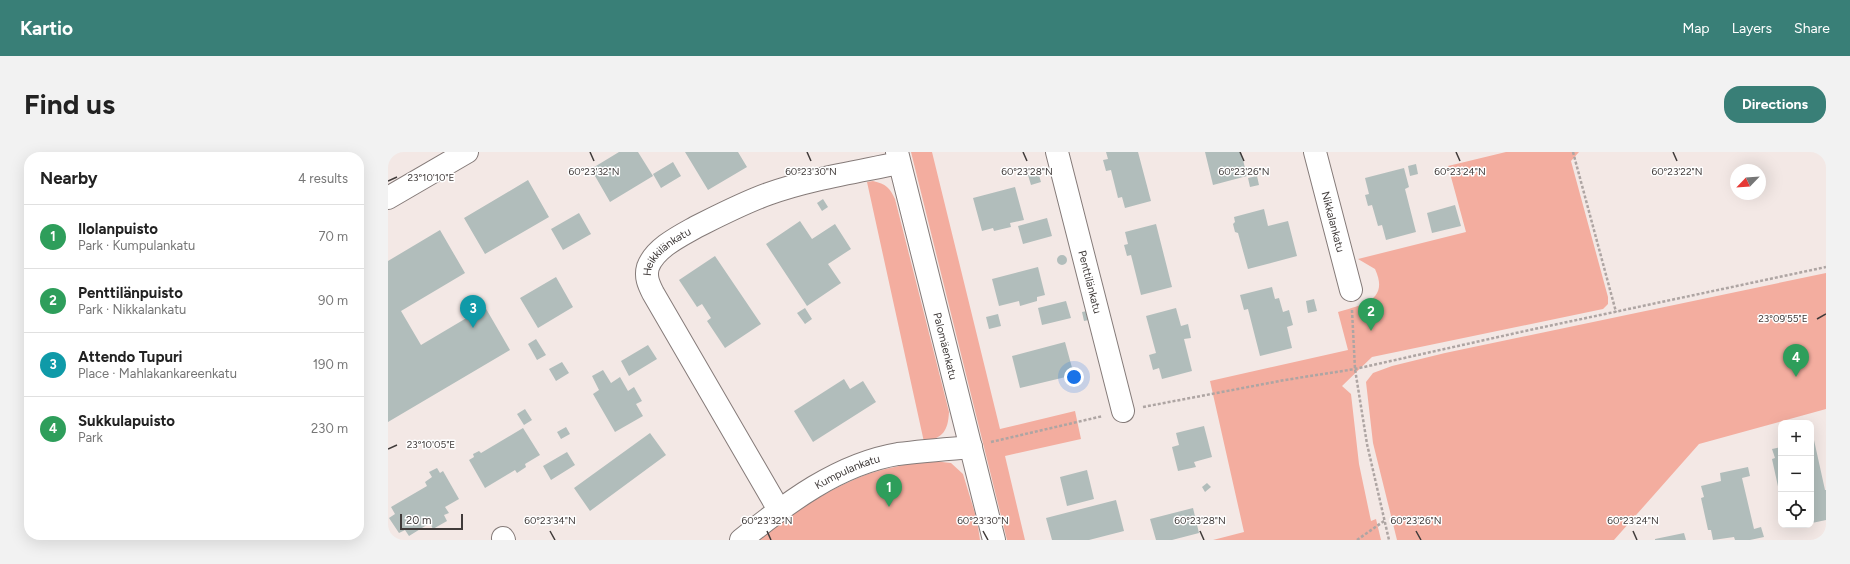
<!DOCTYPE html>
<meta charset="utf-8">
<style>
:root{--surface:#fff;--page:#f2f2f2;--text:#222;--muted:#767676;--line:#e0e0e0;--accent:#397f77}
body{margin:0;font-family:Figtree,sans-serif;background:var(--page);color:var(--text)}
.controls{position:absolute;right:12px;bottom:12px;display:grid;overflow:hidden;border-radius:8px;box-shadow:0 4px 16px #0002}
.controls button{width:36px;height:36px;display:grid;place-items:center;padding:0;border:0;border-bottom:1px solid var(--line);background:var(--surface);color:var(--text);font:20px sans-serif}
.compass{position:absolute;left:1342px;top:12px;width:36px;height:36px;border-radius:50%;background:var(--surface);box-shadow:0 4px 16px #0002;rotate:245deg}
.scale{position:absolute;left:12px;bottom:10px;width:63px;box-sizing:border-box;padding-left:4px;border:2px solid #403b3a;border-top:0;font-size:11px;line-height:14px;white-space:nowrap;color:#403b3a;-webkit-text-stroke:3px #fff;paint-order:stroke}
.you{position:absolute;left:686px;top:225px;width:14px;height:14px;margin:-10px;border:3px solid #fff;border-radius:50%;background:#1a73e8;box-shadow:0 0 0 6px #1a73e833}
.badge{display:grid;place-items:center;width:26px;height:26px;border-radius:50%;background:var(--accent);color:#fff;font-size:13px;font-weight:700}
.pin{position:absolute;translate:-50% -33px;filter:drop-shadow(0 1px 2px #0008)}
.pin::after{content:'';position:absolute;top:21px;width:14px;height:12px;background:inherit;clip-path:polygon(0 0,100% 0,50% 100%)}
.list{margin:0;padding:0;list-style:none}
h2{display:flex;justify-content:space-between;align-items:center;height:52px;margin:0;padding:0 16px;font-size:17px}
h2 small{font-size:13px;font-weight:400;color:var(--muted)}
.list li{display:grid;grid-template-columns:26px 1fr auto;gap:12px;align-items:center;box-sizing:border-box;height:64px;padding:0 16px;border-top:1px solid var(--line)}
.list b{display:block;font-size:15px;white-space:nowrap}
.list p{margin:0;font-size:13px;white-space:nowrap;color:var(--muted)}
.list em{font-size:13px;font-style:normal;color:var(--muted)}
.icon{flex:none;width:22px;height:22px;fill:none;stroke:currentColor;stroke-width:2;stroke-linecap:round;stroke-linejoin:round}
.map{position:relative;flex:none;width:1438px;height:388px;overflow:hidden;border-radius:16px}
header{display:flex;align-items:center;gap:24px;box-sizing:border-box;height:56px;padding:0 20px;background:var(--accent);color:#fff}
header strong{font-size:19px}
nav{display:flex;gap:22px;margin-inline-start:auto;font-size:14px}
.intro{display:flex;align-items:center;justify-content:space-between;box-sizing:border-box;height:96px;padding:0 24px}
h1{margin:0;font-size:28px}
.button{padding:10px 18px;border-radius:16px;background:var(--accent);color:#fff;font-size:14px;font-weight:700}
main{display:flex;gap:24px;padding:0 24px}
aside{flex:1;background:var(--surface);border-radius:16px;box-shadow:0 4px 16px #0002}
.map>svg:first-child{display:block}
.green{fill:#f3ad9f}
.building{fill:#b1bdbb}
.lines{fill:none;stroke-linecap:round;stroke-linejoin:round}
.minor-casing{stroke:#857b79;stroke-width:24}
.path{stroke:#aea5a3;stroke-width:2.5;stroke-dasharray:3 2;stroke-linecap:butt}
.minor{stroke:#fff;stroke-width:22}
.ticks{fill:none;stroke:#403b3a;stroke-width:1.5}
.labels{text-anchor:middle;dominant-baseline:central;stroke-width:3;stroke-linejoin:round;paint-order:stroke}
.street-label{font-size:11px;fill:#403b3a;stroke:#fff}
.ticks-label{font-size:10px;text-anchor:middle;fill:#403b3a;stroke:#fff;stroke-width:3;stroke-linejoin:round;paint-order:stroke}
</style>
<header>
<strong>Kartio</strong>
<nav><a>Map</a><a>Layers</a><a>Share</a></nav>
</header>
<div class="intro"><h1>Find us</h1><a class="button">Directions</a></div>
<main>
<aside>
<h2>Nearby<small>4 results</small></h2>
<ul class="list">
<li><span class="badge" style="background:#2e9e5b">1</span><div><b>Ilolanpuisto</b><p>Park · Kumpulankatu</p></div><em>70 m</em></li>
<li><span class="badge" style="background:#2e9e5b">2</span><div><b>Penttilänpuisto</b><p>Park · Nikkalankatu</p></div><em>90 m</em></li>
<li><span class="badge" style="background:#0f9aa8">3</span><div><b>Attendo Tupuri</b><p>Place · Mahlakankareenkatu</p></div><em>190 m</em></li>
<li><span class="badge" style="background:#2e9e5b">4</span><div><b>Sukkulapuisto</b><p>Park</p></div><em>230 m</em></li>
</ul>
</aside>
<div class="map">
<svg width="1438" height="388" viewBox="0 0 1438 388">
<rect width="100%" height="100%" fill="#f3e8e5"/>
<path class="green" d="M523,0H544L612,277L687,259L693,287L617,304L637,388H619Z
M1118,0H1191L1183,9L1220,145V152L1215,157L984,205L954,234L963,242L971,312L983,369L988,367L993,388H825L856,380L822,229L960,198L950,160C973,153 1002,149 987,117L970,107L1078,80L1060,14Z
M485,29C498,32 502,36 507,47L561,260C560,279 555,286 536,290L479,30Z
M1438,121V257L1311,292L1226,388H1009L985,291L978,230L985,221L1004,214L1057,201Z
M536,308L563,311L575,322L589,368L592,388H371C403,361 440,337 480,322C498,316 518,313 536,308Z"/>
<path class="building" d="M231,0H250L265,24L222,50L203,17Z
M297,0H350L359,15L320,38Z
M718,0H750L763,49L737,56L734,45L730,46L723,18L718,19L715,8L720,7Z
M817,0H853L859,24L825,33Z
M285,10L293,24L273,36L265,22Z
M1028,12L1030,22L1022,24L1020,14Z
M1016,16L1021,35L1017,37L1028,80L998,88L994,73L990,74L984,53L980,54L977,43L981,42L977,26Z
M650,20L653,30L643,33L640,23Z
M869,24L871,33L862,35L860,26Z
M140,28L161,65L97,102L76,66Z
M627,35L636,68L622,71L623,75L606,79L605,76L594,79L585,46Z
M435,47L440,55L434,59L429,51Z
M1067,53L1073,74L1044,81L1039,61Z
M876,57L880,74L900,69L909,104L860,117L850,81L847,80L845,72L847,70L846,65Z
M191,61L203,82L175,98L163,77Z
M659,66L664,84L635,92L630,74Z
M412,69L424,87L447,72L463,97L440,112L453,131L419,154L378,92Z
M768,72L784,135L753,143L743,103L739,104L736,93L740,92L737,80Z
M52,78L77,121L13,159L33,193L97,155L122,198L0,270V109Z
M669 108a5 5 0 1 1 10 0a5 5 0 1 1-10 0Z
M327,104L373,172L337,196L319,169L323,166L314,152L309,155L291,128Z
M650,115L657,143L649,145V149L632,154L631,149L611,154L604,127Z
M168,125L185,155L150,176L132,146Z
M884,135L887,147L891,146L895,160L901,158L905,173L899,175L904,196L872,204L860,157L856,158L852,143Z
M926,147L929,159L920,161L918,149Z
M678,149L683,166L654,173L650,156Z
M417,156L424,167L417,172L409,161Z
M788,156L793,174L800,172L803,186L796,187L804,219L774,227L771,216L765,218L761,203L768,201L758,164Z
M699,159L701,168L696,169L694,160Z
M610,162L613,174L601,177L598,165Z
M148,187L158,203L149,208L140,192Z
M677,190L686,223L632,236L624,204Z
M260,193L269,207L241,224L233,209Z
M174,210L181,221L168,229L161,217Z
M215,218L223,231L232,225L240,239L246,235L254,249L248,252L255,264L227,280L205,242L211,238L204,224Z
M456,227L462,237L475,229L488,250L425,290L406,259Z
M137,257L144,268L136,273L129,262Z
M816,274L824,305L806,310L808,315L790,319L784,295L791,293L788,281Z
M178,275L182,282L173,287L169,280Z
M135,276L152,303L137,312L138,315L129,321L127,318L97,336L81,308L86,305L85,302L91,299L93,301Z
M262,281L278,303L202,359L186,336Z
M1423,288H1426L1437,338H1438V368L1424,371Z
M1393,295V339H1391L1384,307L1387,306L1384,297Z
M179,300L187,313L163,328L155,314Z
M1360,315L1362,324L1354,326L1366,377L1373,375L1376,385L1362,388H1347L1346,385L1325,388L1323,378H1320L1313,346L1316,345L1313,334L1333,329L1332,321Z
M49,316L52,321L55,319L71,347L57,355L61,361L56,363L59,369L45,377L42,371L21,384L17,378L11,381L1,366L7,362L3,355L39,334L37,330L44,325L41,320Z
M699,318L706,347L679,354L672,325Z
M819,331L823,335L817,340L814,335Z
M728,348L736,379L701,388H664L658,366Z
M805,356L811,381L784,388H768L762,367Z
M1296,381L1298,388H1267V387Z"/>
<g class="lines">
<g class="minor-casing">
<g id="minor">
<path id="s1" d="M509,0L606,388"/>
<path id="s2" d="M669,0L735,259"/>
<path id="s3" d="M927,0L963,138"/>
<path d="M0,46L79,0"/>
<path id="s4" d="M391,358L265,141C261,133 257,125 260,115C267,96 292,84 308,75C332,63 355,51 380,42C422,27 468,20 511,11"/>
<path d="M115,386L116,388"/>
<path id="s5" d="M353,388C399,351 450,312 510,302C534,299 559,297 583,295"/>
</g>
</g>
<path class="path" d="M1185,0L1228,160
M964,158L967,217L979,292L1001,388
M755,255L897,228L967,217L1137,179L1438,115
M603,290L715,264
M969,388L996,369"/>
<use href="#minor" class="minor"/>
</g>
<path class="ticks" d="M202,0L206,9M419,0L423,9M635,0L639,9M852,0L856,9M1068,0L1072,9M1285,0L1289,9M0,29L9,25M1429,167L1438,162M0,297L9,293M162,379L167,388M379,379L383,388M595,379L600,388M812,379L816,388M1028,379L1033,388M1245,379L1249,388"/>
<g class="labels">
<g class="street-label">
<text stroke="none"><textPath href="#s3" startOffset="72">Nikkalankatu</textPath></text>
<text stroke="none"><textPath href="#s4" startOffset="302">Heikkilänkatu</textPath></text>
<text stroke="none"><textPath href="#s2" startOffset="134">Penttilänkatu</textPath></text>
<text stroke="none"><textPath href="#s1" startOffset="200">Palomäenkatu</textPath></text>
<text stroke="none"><textPath href="#s5" startOffset="127">Kumpulankatu</textPath></text>
</g>
</g>
<g class="ticks-label">
<text x="423" y="23">60°23'30"N</text>
<text x="639" y="23">60°23'28"N</text>
<text x="1289" y="23">60°23'22"N</text>
<text x="206" y="23">60°23'32"N</text>
<text x="856" y="23">60°23'26"N</text>
<text x="1072" y="23">60°23'24"N</text>
<text x="43" y="29">23°10'10"E</text>
<text x="1395" y="170">23°09'55"E</text>
<text x="43" y="296">23°10'05"E</text>
<text x="162" y="372">60°23'34"N</text>
<text x="379" y="372">60°23'32"N</text>
<text x="595" y="372">60°23'30"N</text>
<text x="812" y="372">60°23'28"N</text>
<text x="1028" y="372">60°23'26"N</text>
<text x="1245" y="372">60°23'24"N</text>
</g>
</svg>
<div class="controls">
<button>+</button>
<button>−</button>
<button><svg class="icon" aria-label="locate" viewBox="0 0 24 24"><circle cx="12" cy="12" r="6"/><path d="M12 2v4M12 18v4M2 12h4M18 12h4"/></svg></button>
</div>
<svg class="compass" viewBox="-18 -18 36 36"><path d="M0-13l5 13h-10z" fill="#e53935"/><path d="M0 13l5-13h-10z" fill="#767676"/></svg>
<div class="scale">20 m</div>
<div class="you"></div>
<div class="pin badge" style="left:501px;top:355px;background:#2e9e5b">1</div>
<div class="pin badge" style="left:983px;top:179px;background:#2e9e5b">2</div>
<div class="pin badge" style="left:85px;top:176px;background:#0f9aa8">3</div>
<div class="pin badge" style="left:1408px;top:225px;background:#2e9e5b">4</div>
</div>
</main>
